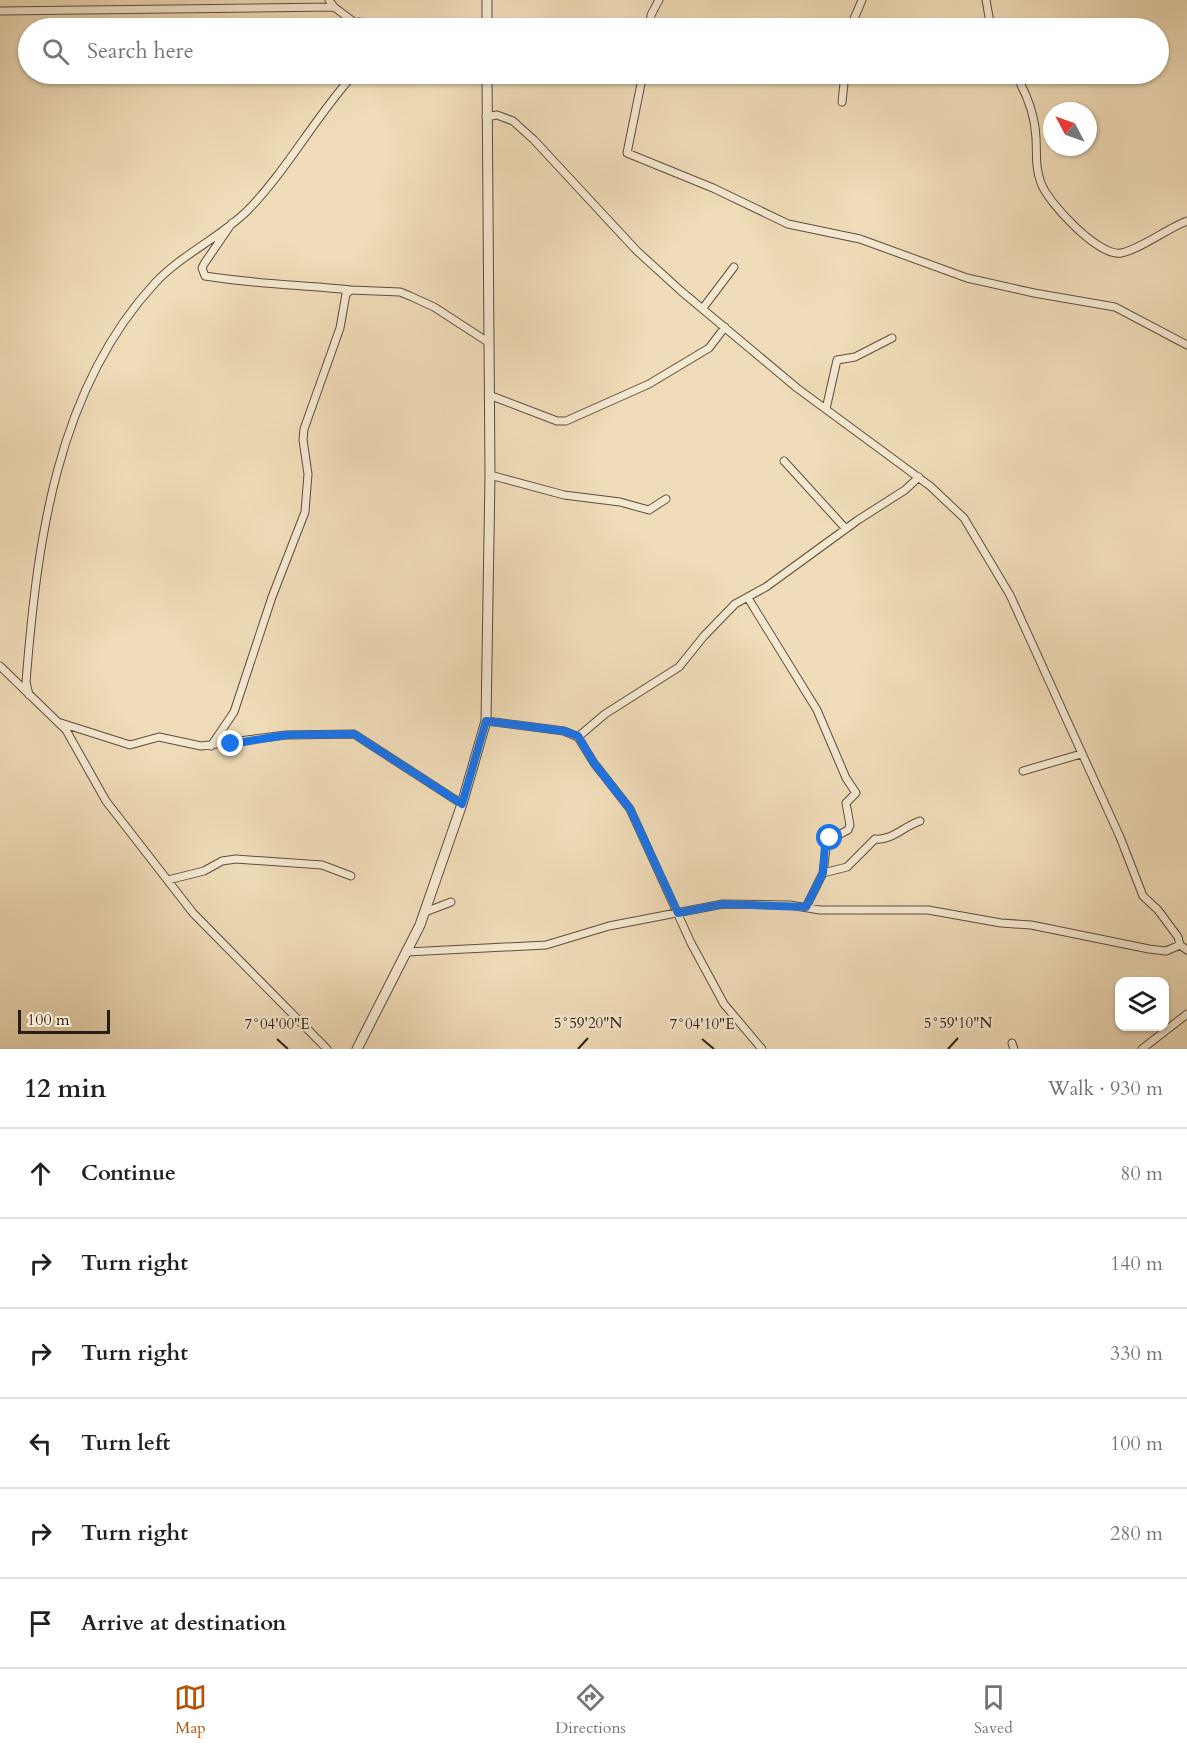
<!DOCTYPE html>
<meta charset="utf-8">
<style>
:root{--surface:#fff;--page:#f2f2f2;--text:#202124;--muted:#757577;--line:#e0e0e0;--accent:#b45309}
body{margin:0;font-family:Cardo,serif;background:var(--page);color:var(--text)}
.controls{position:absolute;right:18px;bottom:18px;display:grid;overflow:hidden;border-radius:12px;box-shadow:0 2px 4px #0004}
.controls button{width:54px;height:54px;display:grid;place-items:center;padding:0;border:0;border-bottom:2px solid var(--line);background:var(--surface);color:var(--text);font:30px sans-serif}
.compass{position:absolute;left:1043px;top:102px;width:54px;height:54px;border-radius:50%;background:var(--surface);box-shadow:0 2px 4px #0004;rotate:311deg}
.scale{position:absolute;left:18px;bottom:15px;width:92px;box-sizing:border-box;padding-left:6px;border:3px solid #281e14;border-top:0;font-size:16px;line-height:21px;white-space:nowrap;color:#281e14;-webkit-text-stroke:4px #f5e8d1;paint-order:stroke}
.stop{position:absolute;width:18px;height:18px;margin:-14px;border:4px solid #1a73e8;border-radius:50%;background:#fff}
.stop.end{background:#1a73e8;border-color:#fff;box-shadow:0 2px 6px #0008}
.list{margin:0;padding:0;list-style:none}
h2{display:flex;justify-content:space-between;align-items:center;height:78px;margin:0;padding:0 24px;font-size:26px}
h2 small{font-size:20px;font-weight:400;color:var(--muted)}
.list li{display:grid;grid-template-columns:39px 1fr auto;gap:18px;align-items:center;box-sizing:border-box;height:90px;padding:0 24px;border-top:2px solid var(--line)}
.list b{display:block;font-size:22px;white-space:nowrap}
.list em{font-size:20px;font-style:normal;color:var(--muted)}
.icon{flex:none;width:33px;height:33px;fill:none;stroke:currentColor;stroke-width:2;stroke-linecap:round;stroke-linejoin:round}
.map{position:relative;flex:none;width:1187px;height:1049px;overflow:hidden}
.search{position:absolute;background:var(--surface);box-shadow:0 2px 4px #0004;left:18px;right:18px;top:18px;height:66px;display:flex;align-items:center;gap:15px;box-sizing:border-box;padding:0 21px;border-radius:33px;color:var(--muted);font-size:22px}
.sheet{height:618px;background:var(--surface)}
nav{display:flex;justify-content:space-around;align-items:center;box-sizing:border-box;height:84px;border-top:2px solid var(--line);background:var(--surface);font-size:16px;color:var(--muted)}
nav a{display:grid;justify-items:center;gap:3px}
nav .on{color:var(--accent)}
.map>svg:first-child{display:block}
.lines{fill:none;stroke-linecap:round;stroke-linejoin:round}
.minor-casing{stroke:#5a4e3d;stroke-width:9}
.tertiary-casing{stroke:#5a4e3d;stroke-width:11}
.minor{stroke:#f5e8d1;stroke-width:7}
.tertiary{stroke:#f5e8d1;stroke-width:9}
.route{stroke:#1a73e8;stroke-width:8}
.ticks{fill:none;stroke:#281e14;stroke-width:2}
.ticks-label{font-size:15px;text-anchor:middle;fill:#281e14;stroke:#f5e8d1;stroke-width:4.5;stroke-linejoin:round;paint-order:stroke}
</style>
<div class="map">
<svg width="1187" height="1049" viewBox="0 0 1187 1049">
<rect width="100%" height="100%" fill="#f0dcb8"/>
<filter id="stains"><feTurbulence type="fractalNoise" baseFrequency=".00333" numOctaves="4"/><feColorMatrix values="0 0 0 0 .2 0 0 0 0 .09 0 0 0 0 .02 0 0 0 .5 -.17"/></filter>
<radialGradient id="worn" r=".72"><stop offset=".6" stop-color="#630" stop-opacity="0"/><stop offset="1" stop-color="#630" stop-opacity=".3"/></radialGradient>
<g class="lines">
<g class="minor-casing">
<path id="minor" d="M329,0L334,7L362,28
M986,0L991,28
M0,11L334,7
M359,22L373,28
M650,28L651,15L659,0
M850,28L862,0
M643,74L627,153L713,188L788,224L860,239L967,278L1034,293L1115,307L1187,345
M1015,74C1027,94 1035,115 1036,138C1037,155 1035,167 1041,183C1048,203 1099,257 1121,253C1139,250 1168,228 1187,221
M842,102L845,74
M486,117L497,115L513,121L534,140L637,251L681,291L797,388L930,486L964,518L1010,595L1120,837L1143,896L1158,910L1178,937L1180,945
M232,223L204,264L202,268L205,276C254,284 303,285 351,290
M703,308L734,267
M489,395L557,421H566L649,384L709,348L725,327
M826,409L837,360L855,357L892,338
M784,461L846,529
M490,475L564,495L620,502L649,510L666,499
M748,598L817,710L846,778L856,793L846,803L850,825L848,830L827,841L823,873L806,907
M0,666L66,730L106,801L193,913L327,1049
M29,695L26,682C37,543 56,390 155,283C182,254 220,238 248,210C287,170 316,116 354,74
M486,721L564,731L578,737L594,763L630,809L691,943L724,1004L762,1049
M61,723L130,745L159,737L201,746L286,735L354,734L462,804
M578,737L605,714L679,667L704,636L735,604L766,587L858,520L905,490L919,477
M211,746L234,712L272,597L305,512L308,474L303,440L304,429L340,328L346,294L351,290L400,292L410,296L434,307L488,342
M1023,771L1081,754
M823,873L847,867L875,839C892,841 904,826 920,821
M168,880L204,871L222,861L236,859L322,865L351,876
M425,912L451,902
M407,952L546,945L609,926L723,904L790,905L820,910H928L1001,923L1031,925L1149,949L1166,951L1180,945L1187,950
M1012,1043L1014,1049
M1142,1049L1187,1014"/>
</g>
<g class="tertiary-casing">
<path id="tertiary" d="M487,28V0
M357,1049L420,925L462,804L486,721L490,475L487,74"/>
</g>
<use href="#minor" class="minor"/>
<use href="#tertiary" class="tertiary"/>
</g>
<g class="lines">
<path class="route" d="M231,744L286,735L354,734L462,804L486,721L564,731L578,736L594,763L630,809L678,913L723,904L806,907L823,873L825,845L830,838"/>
</g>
<path class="ticks" d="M277,1039L288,1049M702,1039L714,1049M578,1049L588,1038M948,1049L958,1038"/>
<g class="ticks-label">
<text x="588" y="1028">5°59'20"N</text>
<text x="958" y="1028">5°59'10"N</text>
<text x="277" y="1029">7°04'00"E</text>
<text x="702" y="1029">7°04'10"E</text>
</g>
<rect width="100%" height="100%" filter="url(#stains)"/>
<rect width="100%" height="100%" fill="url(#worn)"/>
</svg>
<div class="controls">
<button><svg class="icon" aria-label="layers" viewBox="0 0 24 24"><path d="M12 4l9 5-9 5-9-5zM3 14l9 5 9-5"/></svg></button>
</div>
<svg class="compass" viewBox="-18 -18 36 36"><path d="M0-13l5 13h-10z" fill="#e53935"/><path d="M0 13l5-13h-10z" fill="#757577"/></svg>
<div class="scale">100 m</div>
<div class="stop" style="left:830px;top:838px"></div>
<div class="stop end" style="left:231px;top:744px"></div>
<div class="search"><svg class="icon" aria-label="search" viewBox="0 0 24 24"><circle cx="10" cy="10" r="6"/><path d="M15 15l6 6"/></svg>Search here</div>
</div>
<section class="sheet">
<h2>12 min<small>Walk · 930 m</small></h2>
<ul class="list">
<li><svg class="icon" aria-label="ahead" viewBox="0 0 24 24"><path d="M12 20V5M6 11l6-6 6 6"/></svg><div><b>Continue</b></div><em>80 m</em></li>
<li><svg class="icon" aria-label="right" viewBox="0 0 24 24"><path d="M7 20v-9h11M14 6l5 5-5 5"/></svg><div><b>Turn right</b></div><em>140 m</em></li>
<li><svg class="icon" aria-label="right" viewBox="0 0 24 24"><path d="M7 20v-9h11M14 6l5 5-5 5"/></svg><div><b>Turn right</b></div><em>330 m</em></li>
<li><svg class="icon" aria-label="left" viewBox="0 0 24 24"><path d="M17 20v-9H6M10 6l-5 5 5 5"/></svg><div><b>Turn left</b></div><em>100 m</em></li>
<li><svg class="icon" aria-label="right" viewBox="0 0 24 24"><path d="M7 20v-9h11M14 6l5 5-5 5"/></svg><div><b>Turn right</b></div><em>280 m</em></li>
<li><svg class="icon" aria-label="arrive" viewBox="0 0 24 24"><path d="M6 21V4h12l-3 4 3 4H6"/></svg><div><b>Arrive at destination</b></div></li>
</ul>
</section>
<nav>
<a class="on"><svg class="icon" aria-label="map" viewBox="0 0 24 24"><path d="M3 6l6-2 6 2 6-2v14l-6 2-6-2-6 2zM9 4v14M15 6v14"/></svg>Map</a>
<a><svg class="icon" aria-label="directions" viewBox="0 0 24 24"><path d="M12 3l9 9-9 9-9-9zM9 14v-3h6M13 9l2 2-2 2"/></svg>Directions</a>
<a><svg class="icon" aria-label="saved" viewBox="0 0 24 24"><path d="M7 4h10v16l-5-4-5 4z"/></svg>Saved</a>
</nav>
